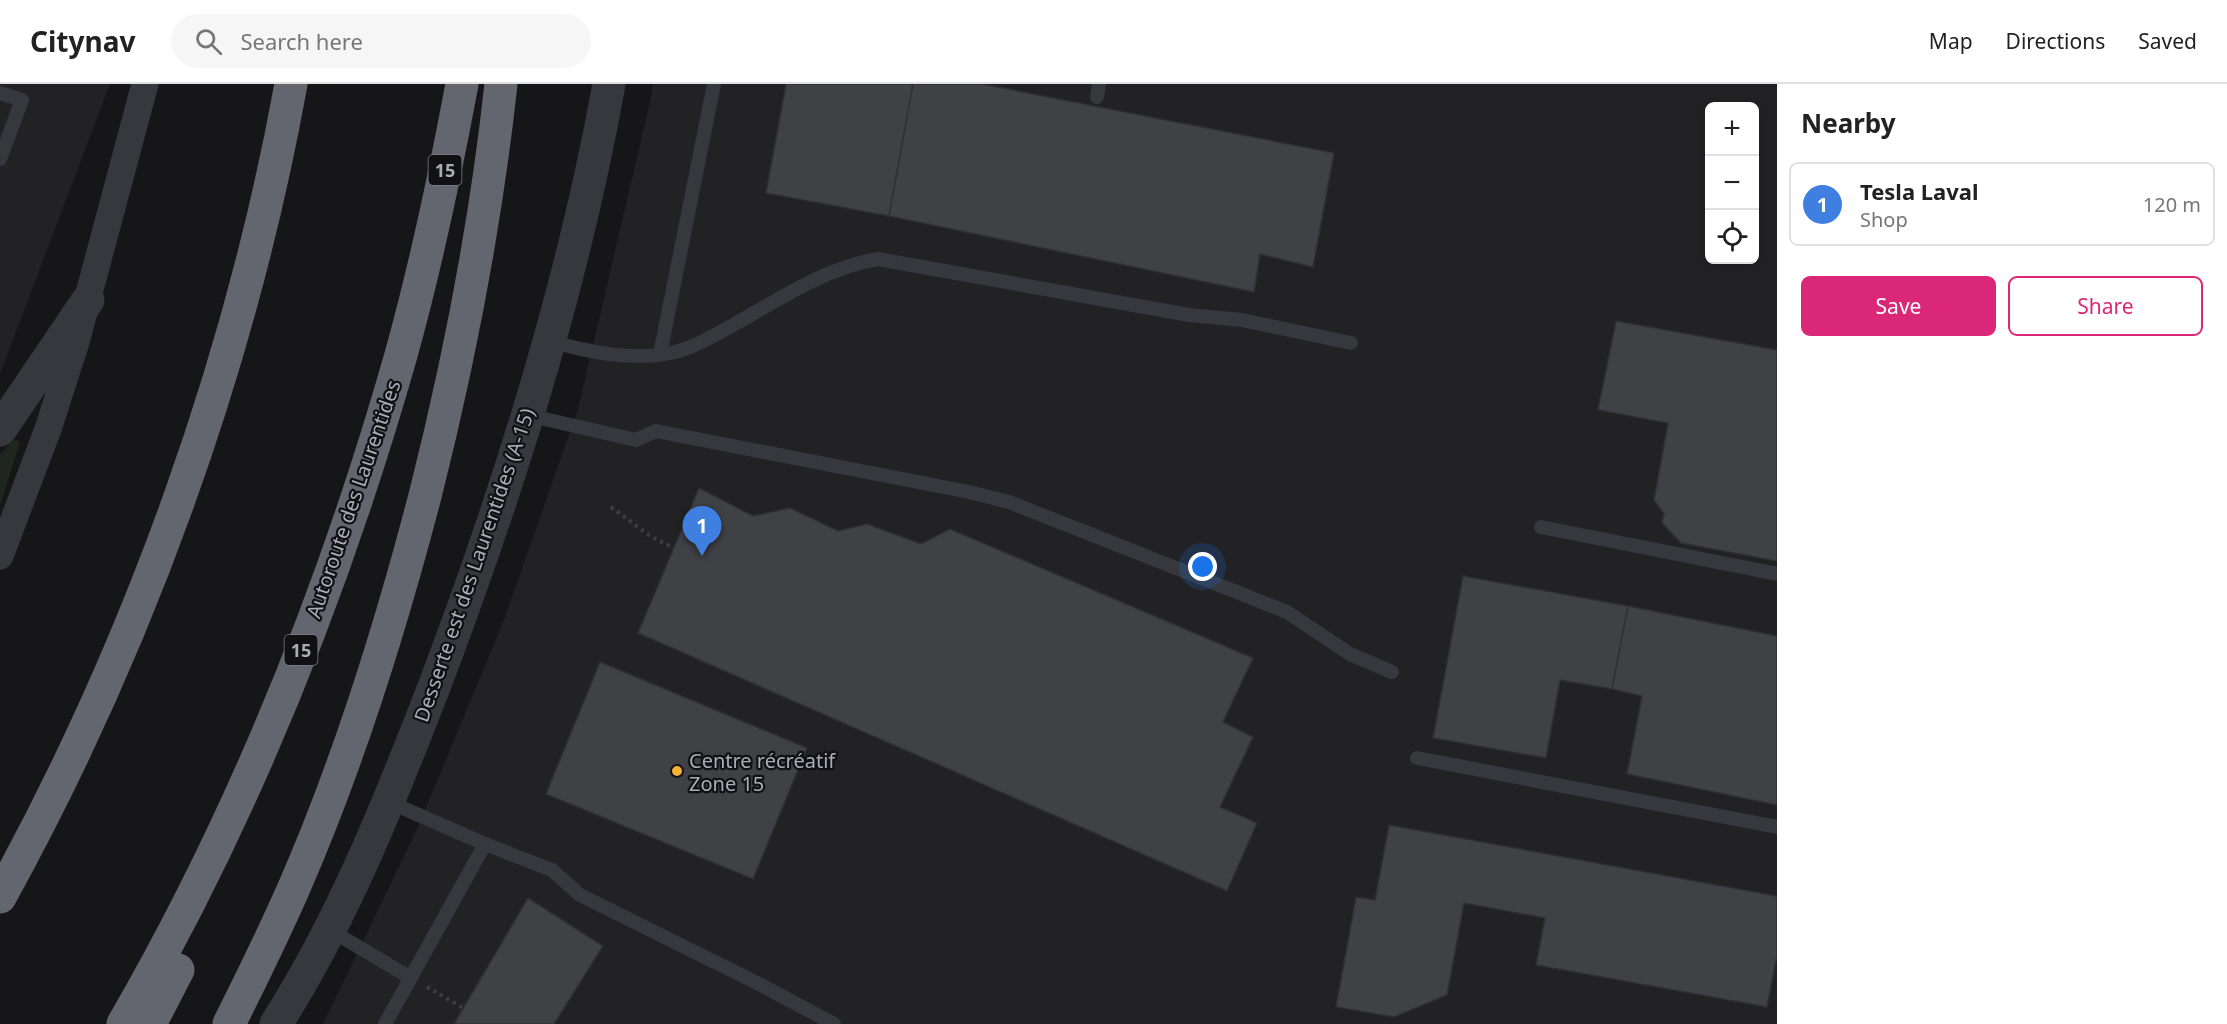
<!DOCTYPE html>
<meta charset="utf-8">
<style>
:root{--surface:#fff;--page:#f6f6f6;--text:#222;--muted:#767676;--line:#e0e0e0;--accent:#db2777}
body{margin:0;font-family:"Noto Sans",sans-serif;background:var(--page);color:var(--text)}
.controls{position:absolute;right:18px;top:18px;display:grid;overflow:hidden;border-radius:9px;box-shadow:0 3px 9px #0003}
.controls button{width:54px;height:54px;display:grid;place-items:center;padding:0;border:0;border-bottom:2px solid var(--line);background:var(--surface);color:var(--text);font:30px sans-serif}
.you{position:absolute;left:1203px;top:483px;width:21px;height:21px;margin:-15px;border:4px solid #fff;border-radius:50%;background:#1a73e8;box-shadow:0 0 0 9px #1a73e833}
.badge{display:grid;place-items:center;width:39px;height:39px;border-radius:50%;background:var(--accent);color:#fff;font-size:20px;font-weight:700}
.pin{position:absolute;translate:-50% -50px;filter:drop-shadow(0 2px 3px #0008)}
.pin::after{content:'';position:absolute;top:32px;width:21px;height:18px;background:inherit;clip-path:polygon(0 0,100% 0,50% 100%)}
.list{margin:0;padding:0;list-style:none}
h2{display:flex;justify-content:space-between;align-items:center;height:78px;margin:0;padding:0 24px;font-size:26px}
h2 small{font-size:20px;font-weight:400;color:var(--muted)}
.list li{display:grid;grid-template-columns:39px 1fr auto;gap:18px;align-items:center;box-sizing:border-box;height:84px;margin:0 12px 12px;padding:0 12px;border:2px solid var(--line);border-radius:9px}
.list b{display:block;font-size:22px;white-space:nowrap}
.list p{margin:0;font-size:20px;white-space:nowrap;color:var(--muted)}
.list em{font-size:20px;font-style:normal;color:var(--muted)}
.actions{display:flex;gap:12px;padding:18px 24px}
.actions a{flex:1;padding:14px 0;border:2px solid var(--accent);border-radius:9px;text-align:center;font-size:21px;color:var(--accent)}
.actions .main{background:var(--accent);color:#fff}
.icon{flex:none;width:33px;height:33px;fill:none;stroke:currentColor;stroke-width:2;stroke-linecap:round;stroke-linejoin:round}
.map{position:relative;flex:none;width:1777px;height:940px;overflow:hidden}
header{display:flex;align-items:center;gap:36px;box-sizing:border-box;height:84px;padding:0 30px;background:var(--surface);border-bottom:2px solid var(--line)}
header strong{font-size:28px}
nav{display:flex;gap:33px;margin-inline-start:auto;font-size:21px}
.search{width:420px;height:54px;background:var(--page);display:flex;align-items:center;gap:15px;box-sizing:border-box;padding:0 21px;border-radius:33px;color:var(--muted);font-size:22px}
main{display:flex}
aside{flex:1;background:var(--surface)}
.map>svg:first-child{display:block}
.built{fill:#222225;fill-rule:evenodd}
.green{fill:#1e261f}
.building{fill:#404145;stroke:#303034;stroke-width:1.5}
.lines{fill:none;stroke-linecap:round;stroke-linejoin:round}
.path{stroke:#3d3f44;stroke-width:4;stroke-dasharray:3 4.5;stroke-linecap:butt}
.service{stroke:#37383d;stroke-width:14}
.minor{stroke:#37383d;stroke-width:27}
.tertiary{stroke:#37383d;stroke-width:33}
.motorway{stroke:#63666e;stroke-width:33}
.poi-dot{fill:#f2b134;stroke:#111113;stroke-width:2}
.labels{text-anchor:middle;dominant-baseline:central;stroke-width:4.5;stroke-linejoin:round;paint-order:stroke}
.shield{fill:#111113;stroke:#7b7e86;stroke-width:1.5}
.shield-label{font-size:18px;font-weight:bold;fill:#a8adb8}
.street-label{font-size:20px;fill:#a8adb8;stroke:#111113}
.poi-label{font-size:20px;fill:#a8adb8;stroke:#111113;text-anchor:start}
</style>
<header>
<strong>Citynav</strong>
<div class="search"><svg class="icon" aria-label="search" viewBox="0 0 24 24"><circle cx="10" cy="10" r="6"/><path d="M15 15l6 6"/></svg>Search here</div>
<nav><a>Map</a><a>Directions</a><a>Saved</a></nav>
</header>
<main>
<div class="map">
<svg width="1777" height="940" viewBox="0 0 1777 940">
<rect width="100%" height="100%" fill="#161618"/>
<path class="built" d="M0,0H110L0,290Z
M653,0H1777V940H323L417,745L504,536L578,325L650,18ZM1710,22H1754V176H1710Z"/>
<path class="green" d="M15,355L20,358L0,422V370Z"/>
<path class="building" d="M786,0H913L889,132L766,109Z
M913,0H982L1334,69L1313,183L1260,170L1254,208L889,132Z
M1616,237L1777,266V477L1681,459L1662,439L1664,430L1654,416L1668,339L1598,326Z
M699,404L753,432L790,424L838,447L867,440L921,460L950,445L1253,574L1223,638L1253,653L1220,723L1257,739L1227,807L638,549Z
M1463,492L1628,522L1612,605L1560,596L1546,674L1433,654Z
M1628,522L1777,552V721L1627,690L1642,612L1612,605Z
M600,578L807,664L753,795L546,710Z
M1389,741L1777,812V871L1767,923L1536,881L1545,834L1464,819L1447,911L1394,933L1336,923L1356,813L1375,816Z
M528,814L603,862L554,940H454Z"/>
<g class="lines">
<path class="path" d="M611,423L650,452L674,464
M427,903L463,924"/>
<path class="service" d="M0,9L22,16L0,75
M1097,13L1099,0
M549,257C590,268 633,278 675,268C695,263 715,251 733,241C780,215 824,184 878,175L1189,231L1242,236L1351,259
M660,270L714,0
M527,331L636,356L656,347L969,408L1009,418L1287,528L1350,570L1392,588
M1541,443L1777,490
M1417,674L1777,743
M485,760L552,786L580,811L759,900L834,940
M330,846L411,894
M385,940L485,760L389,718"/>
<path class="minor" d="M0,472L48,345L76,258L145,0"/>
<path class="tertiary" d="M0,346L88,216
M276,940C343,835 389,719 434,603C508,408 572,206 609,0"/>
<path class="motorway" d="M0,813C138,563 240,281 291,0
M123,940C244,731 335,503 401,271C426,181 445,91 462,0
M150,940L178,886
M229,940C251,896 273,851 293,806C349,678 391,543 426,408C460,273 486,138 501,0"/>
</g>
<circle class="poi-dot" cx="677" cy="687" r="6"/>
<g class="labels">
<g class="shield">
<rect x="428.5" y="71" width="33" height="30" rx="4.5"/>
<rect x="284.5" y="551" width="33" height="30" rx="4.5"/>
</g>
<g class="shield-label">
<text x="445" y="86">15</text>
<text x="301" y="566">15</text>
</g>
<g class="street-label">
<text transform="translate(353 415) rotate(-71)">Autoroute des Laurentides</text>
<text transform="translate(474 481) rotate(-71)">Desserte est des Laurentides (A-15)</text>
</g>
<g class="poi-label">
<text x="689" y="676">Centre récréatif<tspan x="689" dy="23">Zone 15</tspan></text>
</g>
</g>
</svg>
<div class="controls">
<button>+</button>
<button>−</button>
<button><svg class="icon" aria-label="locate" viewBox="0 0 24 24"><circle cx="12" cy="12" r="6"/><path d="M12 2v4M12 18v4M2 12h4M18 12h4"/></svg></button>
</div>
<div class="you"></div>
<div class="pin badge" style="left:702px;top:472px;background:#3f7fe0">1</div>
</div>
<aside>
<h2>Nearby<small></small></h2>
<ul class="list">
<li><span class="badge" style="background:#3f7fe0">1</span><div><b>Tesla Laval</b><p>Shop</p></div><em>120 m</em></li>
</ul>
<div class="actions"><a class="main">Save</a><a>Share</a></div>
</aside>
</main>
